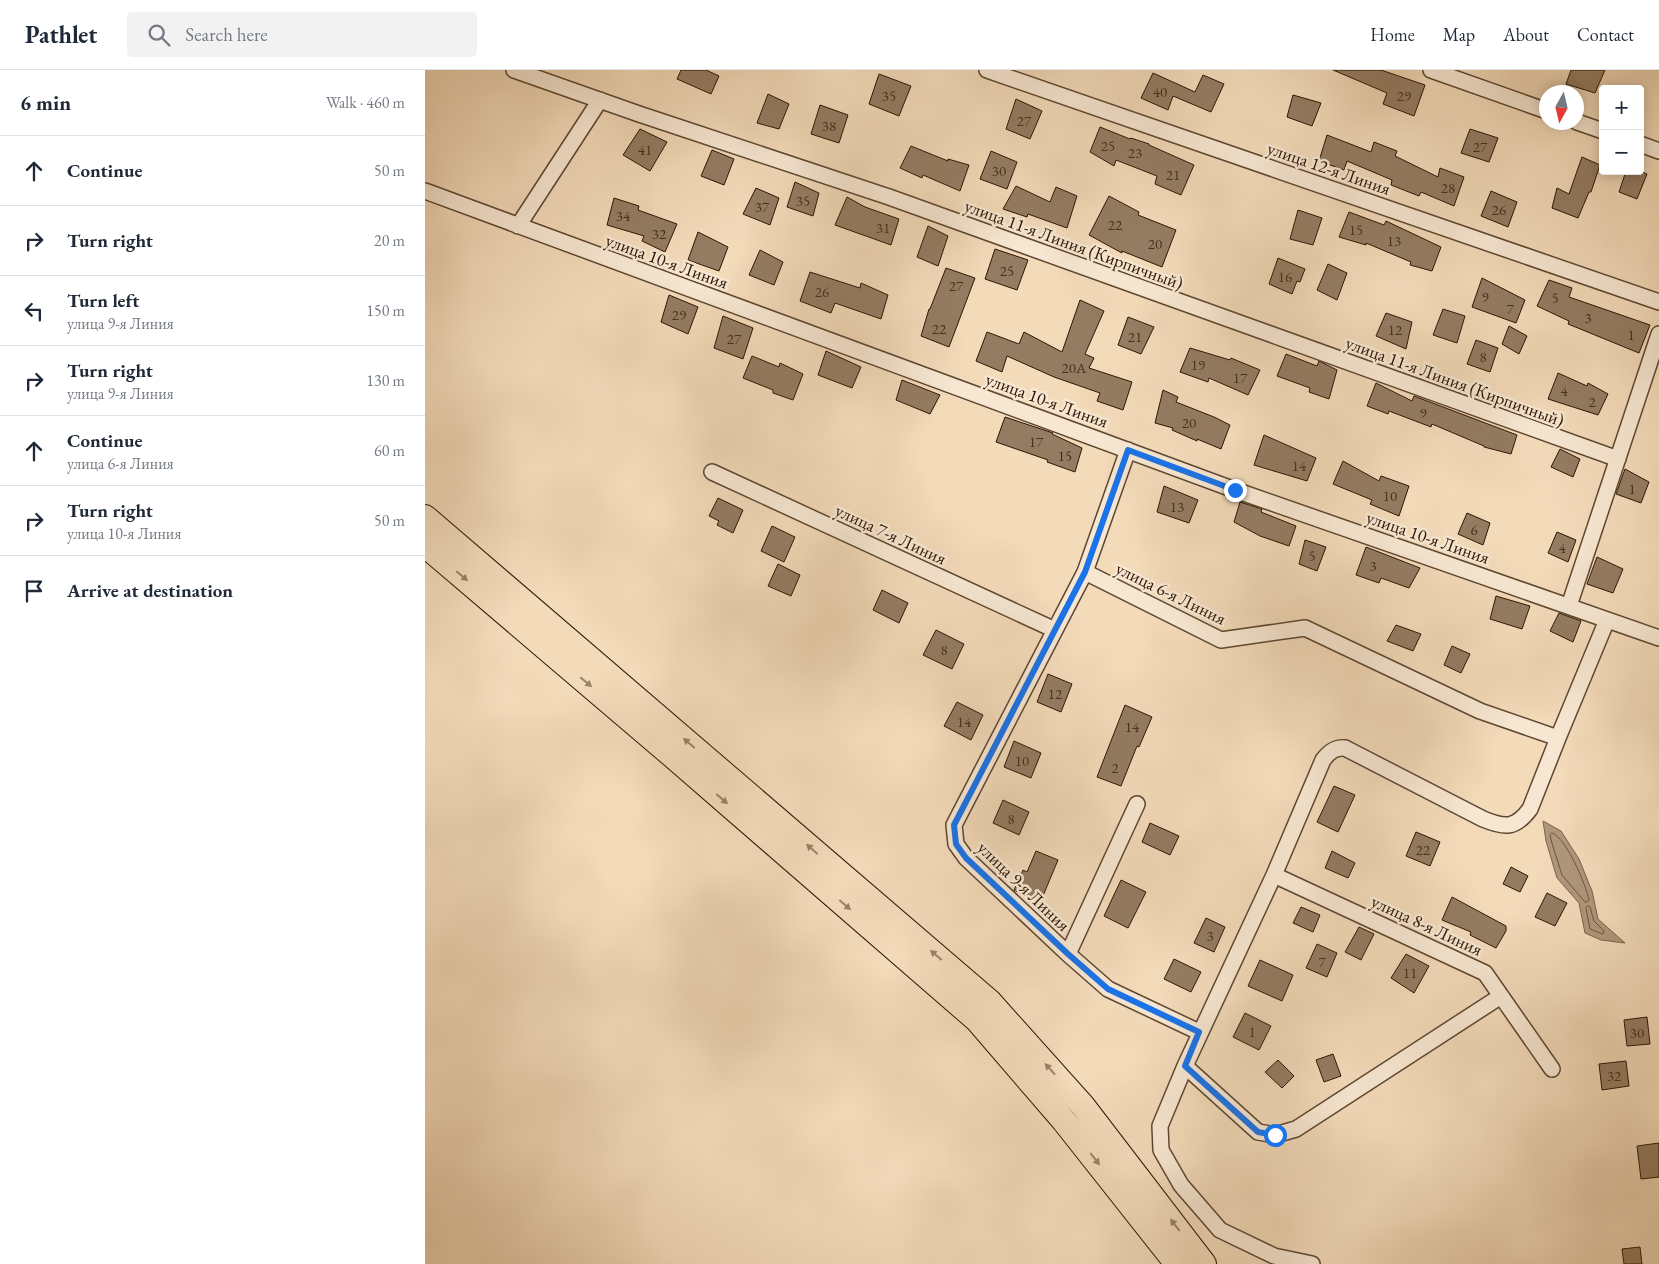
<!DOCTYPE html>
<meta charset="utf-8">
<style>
:root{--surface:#fff;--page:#f2f2f3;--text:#1f2937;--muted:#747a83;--line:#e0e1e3}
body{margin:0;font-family:"EB Garamond",serif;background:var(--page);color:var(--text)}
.controls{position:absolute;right:15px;top:15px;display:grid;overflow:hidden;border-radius:5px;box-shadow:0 2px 12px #0003}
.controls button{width:45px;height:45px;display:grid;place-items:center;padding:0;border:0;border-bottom:1px solid var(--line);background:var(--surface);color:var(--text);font:25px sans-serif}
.compass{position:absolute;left:1114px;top:15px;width:45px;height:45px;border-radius:50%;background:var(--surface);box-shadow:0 2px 12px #0003;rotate:188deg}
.stop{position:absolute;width:15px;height:15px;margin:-11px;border:4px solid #1a73e8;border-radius:50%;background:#fff}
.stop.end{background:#1a73e8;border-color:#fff;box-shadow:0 1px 5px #0008}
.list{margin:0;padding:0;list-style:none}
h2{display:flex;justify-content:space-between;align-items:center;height:65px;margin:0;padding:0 20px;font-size:21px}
h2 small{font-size:16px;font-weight:400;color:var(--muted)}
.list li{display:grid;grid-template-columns:32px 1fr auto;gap:15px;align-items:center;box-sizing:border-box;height:70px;padding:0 20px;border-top:1px solid var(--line)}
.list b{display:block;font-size:19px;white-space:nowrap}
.list p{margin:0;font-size:16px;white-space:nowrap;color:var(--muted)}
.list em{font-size:16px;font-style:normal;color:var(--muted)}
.icon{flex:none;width:28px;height:28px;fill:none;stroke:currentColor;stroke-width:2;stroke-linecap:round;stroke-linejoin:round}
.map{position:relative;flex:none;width:1234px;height:1194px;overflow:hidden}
header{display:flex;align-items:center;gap:30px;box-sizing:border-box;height:70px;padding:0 25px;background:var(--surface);border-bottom:1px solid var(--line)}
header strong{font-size:24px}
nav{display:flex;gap:28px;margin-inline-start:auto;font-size:18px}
.search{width:350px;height:45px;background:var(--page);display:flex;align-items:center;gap:12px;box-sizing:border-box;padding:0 18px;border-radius:5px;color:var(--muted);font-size:19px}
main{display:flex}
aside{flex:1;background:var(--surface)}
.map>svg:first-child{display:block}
.water{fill:#b0977b;stroke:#7c634b}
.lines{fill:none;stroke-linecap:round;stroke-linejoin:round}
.shore{stroke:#6e563f;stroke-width:1}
.building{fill:#947c62;stroke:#2d1603}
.street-casing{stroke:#5e4730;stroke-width:18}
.primary-casing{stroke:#2d1603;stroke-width:26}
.street{stroke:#f7e7d2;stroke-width:15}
.primary{stroke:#f3dab9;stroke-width:24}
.oneway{fill:#9a8267}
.route{stroke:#1a73e8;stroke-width:6}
.labels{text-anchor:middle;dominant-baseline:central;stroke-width:5;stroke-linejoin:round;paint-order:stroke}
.number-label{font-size:15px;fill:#47301b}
.street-label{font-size:18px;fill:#2d1603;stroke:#f7e7d2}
</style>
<header>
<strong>Pathlet</strong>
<div class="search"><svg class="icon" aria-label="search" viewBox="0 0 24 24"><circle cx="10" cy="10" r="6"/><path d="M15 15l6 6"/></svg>Search here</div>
<nav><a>Home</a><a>Map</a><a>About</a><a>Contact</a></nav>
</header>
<main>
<aside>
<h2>6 min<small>Walk · 460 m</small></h2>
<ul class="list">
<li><svg class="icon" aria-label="ahead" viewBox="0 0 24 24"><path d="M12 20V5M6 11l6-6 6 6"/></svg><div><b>Continue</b></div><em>50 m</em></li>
<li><svg class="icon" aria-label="right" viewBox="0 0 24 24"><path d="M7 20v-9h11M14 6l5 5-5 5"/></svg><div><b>Turn right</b></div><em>20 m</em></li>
<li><svg class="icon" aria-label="left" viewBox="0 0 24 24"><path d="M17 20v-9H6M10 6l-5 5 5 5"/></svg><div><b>Turn left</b><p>улица 9-я Линия</p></div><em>150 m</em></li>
<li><svg class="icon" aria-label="right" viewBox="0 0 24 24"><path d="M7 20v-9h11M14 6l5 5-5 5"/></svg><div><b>Turn right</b><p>улица 9-я Линия</p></div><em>130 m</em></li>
<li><svg class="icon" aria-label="ahead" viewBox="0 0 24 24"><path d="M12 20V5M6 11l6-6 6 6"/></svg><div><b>Continue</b><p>улица 6-я Линия</p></div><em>60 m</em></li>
<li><svg class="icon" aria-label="right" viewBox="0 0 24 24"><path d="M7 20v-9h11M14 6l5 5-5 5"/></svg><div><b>Turn right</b><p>улица 10-я Линия</p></div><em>50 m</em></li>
<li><svg class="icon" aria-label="arrive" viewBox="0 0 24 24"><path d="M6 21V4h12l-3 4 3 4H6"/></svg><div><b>Arrive at destination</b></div></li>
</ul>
</aside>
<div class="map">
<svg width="1234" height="1194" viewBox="0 0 1234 1194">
<rect width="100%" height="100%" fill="#f3dab9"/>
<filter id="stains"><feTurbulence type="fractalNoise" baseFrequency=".004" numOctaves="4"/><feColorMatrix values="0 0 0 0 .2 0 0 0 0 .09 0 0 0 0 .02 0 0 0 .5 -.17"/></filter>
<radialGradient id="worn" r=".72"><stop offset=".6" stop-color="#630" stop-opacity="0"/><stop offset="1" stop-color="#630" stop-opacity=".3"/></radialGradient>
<path class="water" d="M1118,751L1136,761L1154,789L1167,821L1173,849L1200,873L1176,870L1160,863L1154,833L1132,808L1121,771Z"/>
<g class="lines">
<path class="shore" d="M1127,763C1141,767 1161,815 1164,830L1162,832H1160L1137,805L1126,770L1125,765Z
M1163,836L1165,837L1169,851L1179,861L1178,864L1165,859L1161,838Z"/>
</g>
<path class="building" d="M256,0H281L294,6L286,24L252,9Z
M908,0H956L1000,15L989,46L958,34L962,23Z
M1146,0H1180L1170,23L1141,14Z
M728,3L770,22L778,5L799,14L786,42L748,26L743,40L716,28Z
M454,4L486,16L474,46L444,34Z
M343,24L364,34L354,59L332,53Z
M868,25L896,33L887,56L862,47Z
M591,29L617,41L605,69L581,59Z
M395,35L423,45L414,73L386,64Z
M675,57L705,69L706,68L724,74V75L769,95L756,125L730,114L732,106L691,90L689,96L665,82Z
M215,59L242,72L225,101L198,85Z
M1045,59L1073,68L1064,92L1036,83Z
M902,65L946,82L949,72L972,81L970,86L1013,107L1015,98L1039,107L1029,136L996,122L994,126L966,115L967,110L922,91L919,100L894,91Z
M486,76L523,91V89L544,95L535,121L498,105L497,108L475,98Z
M287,80L309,89L299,115L276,106Z
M566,81L592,92L582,119L555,109Z
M1157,87L1175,95L1166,122H1164L1153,148L1127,138L1132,118L1144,124Z
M1201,101H1215L1222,104L1212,129L1194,122Z
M370,112L394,123L388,146L362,137Z
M591,116L625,132L631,117L652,126L642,158L603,144L602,147L578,139Z
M331,118L354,128L345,155L318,144Z
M1066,121L1092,132L1083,157L1056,146Z
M684,126L714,142L713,145L751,160L737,197L697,181V183L664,165Z
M422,127L440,137L474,149L466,175L410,155Z
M189,128L214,136L213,140L252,154L240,182L217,171L219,166L182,155Z
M873,140L897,148L888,175L865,169Z
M924,142L959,155L961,151L1016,177L1007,201L985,195L986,192L941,173V175L914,167Z
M503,156L523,166L513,196L492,187Z
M273,162L303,177L294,201L263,190Z
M570,179L603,190L592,220L560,209Z
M335,180L358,192L349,215L324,205Z
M853,188L880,199L875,212L872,211L867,224L844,214Z
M903,194L922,203L912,230L892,220Z
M521,198L550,208L524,277L496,266L504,239H505Z
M385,202L435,218L436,213L463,225L456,249L410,233L406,243L375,231Z
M1057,208L1100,230L1091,253L1047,237Z
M1124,210L1147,218L1144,227L1225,255L1214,283L1143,254L1144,251L1112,236Z
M244,225L273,237L263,264L236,252Z
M655,230L679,241L660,284L669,288L664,298L707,312L698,340L672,331L675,323L629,307L582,286L577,302L551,291L562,262L594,274L599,262L637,282Z
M1018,239L1040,246L1032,273L1008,265Z
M961,243L987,252L981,279L951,266Z
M298,246L328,258L318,289L289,278Z
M703,247L729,257L716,284L693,275Z
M1084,256L1102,266L1094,284L1077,274Z
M1051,270L1073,278L1065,302L1042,294Z
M765,278L805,290L806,288L835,300L823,325L784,308L783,312L755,302Z
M401,281L436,297L427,318L393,305Z
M861,284L892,296L894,291L912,300L904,329L884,322L885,318L852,306Z
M327,286L354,297L355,293L378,304L368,330L348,323V320L318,308Z
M1133,303L1162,316L1163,313L1183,324L1173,345L1123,329Z
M477,310L515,325L505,344L471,330Z
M951,313L987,331L989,326L1092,365L1086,384L1059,377V376L1007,354L1006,357L964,341L963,344L942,336Z
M738,320L753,327L751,332L789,347L805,355L796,379L772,369V371L747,360L748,358L730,353Z
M580,347L628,363L627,364L657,378L650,402L622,392L623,390L571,372Z
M839,365L891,388L882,411L829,395Z
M1135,379L1155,389L1148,407L1126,397Z
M918,391L954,411L956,406L984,416L974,446L945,434L947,430L908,414Z
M1200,399L1224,412L1216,433L1191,424Z
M739,416L773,430L764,453L732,442Z
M293,428L318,440L308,463L292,455L294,451L284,446Z
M815,432L837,439L836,442L871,456L864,476L835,466L809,452Z
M1042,443L1065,453L1058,475L1033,464Z
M347,456L370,467L359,492L336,481Z
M1132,462L1151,470L1143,492L1123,483Z
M880,470L901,477L892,501L874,494Z
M941,477L995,498L984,518L956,508L954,513L931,505Z
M1172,487L1198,499L1188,523L1162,514Z
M353,494L375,505L366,526L343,516Z
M457,520L483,533L474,553L448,540Z
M1071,526L1105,536L1097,559L1065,549Z
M1134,543L1156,551L1148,572L1125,561Z
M971,555L996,564L988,581L962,571Z
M511,560L539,574L527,599L498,585Z
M1027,576L1045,584L1036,603L1019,595Z
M623,604L647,614L636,642L612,632Z
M532,632L558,645L546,670L519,656Z
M700,635L727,647L714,677L712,676L696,716L672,707Z
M589,671L616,683L606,708L579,697Z
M909,716L930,725L913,762L892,752Z
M578,730L604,742L594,765L568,753Z
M725,753L754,766L745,785L717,772Z
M991,762L1015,772L1005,796L981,786Z
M611,781L633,790L615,833L589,820L598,800L602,802Z
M907,781L930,793L923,808L900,798Z
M1086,797L1103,806L1095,822L1078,814Z
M696,810L721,822L703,858L679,846Z
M1122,823L1142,833L1130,856L1110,847Z
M1027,827L1081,856V861L1071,878L1045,865L1046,862L1017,850Z
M876,837L895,845L888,862L868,853Z
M781,848L800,857L789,882L769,873Z
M934,857L949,864L936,890L920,882Z
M892,874L912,883L902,907L881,898Z
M981,884L1004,896L989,923L966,908Z
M749,889L776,902L766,922L739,909Z
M835,890L868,905L857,931L823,916Z
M820,943L846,956L834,980L808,967Z
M1222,947L1225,974L1202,976L1199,950Z
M908,984L916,1006L899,1012L891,990Z
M853,990L869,1006L857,1018L840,1002Z
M1201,991L1204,1016L1177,1020L1174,994Z
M1234,1073V1107L1216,1109L1212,1076Z
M1215,1177L1217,1194H1199L1197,1179Z"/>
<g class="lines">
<g class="street-casing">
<path id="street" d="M89,0L214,44L464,127L1193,389
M562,0L1234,232
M1006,0L1122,41
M1152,52L1178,61
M1215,74L1234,81
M0,121L810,420L1234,568
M93,156L175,30
M703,380L660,502L796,570L880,558L1055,641L1133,668
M287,402L630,560
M660,502L529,755L531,774L541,788L643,884L683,919L774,962
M1144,536L1234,264
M849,805L1060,903L1127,999
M643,884L712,734
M1076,926L871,1059L850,1065L833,1062L760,996L849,805L898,690C904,682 910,677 920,678L1058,749C1080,758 1090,759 1105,739L1133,668L1182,550
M760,996L735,1056L736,1080L756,1115L795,1160L849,1186L887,1194"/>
</g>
<g class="primary-casing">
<path id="primary" d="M0,447L564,931L658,1036L779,1194
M0,475L242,681L552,950L639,1051L752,1194"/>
</g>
<use href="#street" class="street"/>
<use href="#primary" class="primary"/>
</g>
<defs><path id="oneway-solid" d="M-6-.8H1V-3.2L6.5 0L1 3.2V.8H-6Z" transform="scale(1.25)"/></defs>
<g class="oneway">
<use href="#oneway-solid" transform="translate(37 506) rotate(40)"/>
<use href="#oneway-solid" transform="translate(161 612) rotate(40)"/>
<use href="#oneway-solid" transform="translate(264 673) rotate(-139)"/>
<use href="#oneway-solid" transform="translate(297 729) rotate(41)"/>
<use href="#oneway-solid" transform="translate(387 779) rotate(-139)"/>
<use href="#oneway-solid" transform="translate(420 835) rotate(41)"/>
<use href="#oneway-solid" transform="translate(511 885) rotate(-139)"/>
<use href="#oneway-solid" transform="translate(625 999) rotate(-132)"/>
<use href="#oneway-solid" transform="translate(670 1089) rotate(52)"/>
<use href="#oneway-solid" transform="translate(750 1155) rotate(-128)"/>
</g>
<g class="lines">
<path class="route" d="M810,420L703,380L660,502L529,755L531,774L541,788L643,884L683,919L774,962L760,996L833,1062L850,1065"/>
</g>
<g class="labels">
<g class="number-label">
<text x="735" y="21">40</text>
<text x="464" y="25">35</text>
<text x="979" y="25">29</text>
<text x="599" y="50">27</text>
<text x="404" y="55">38</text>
<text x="683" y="75">25</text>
<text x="1055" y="76">27</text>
<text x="220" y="79">41</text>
<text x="710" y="82">23</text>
<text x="574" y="100">30</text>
<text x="748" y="104">21</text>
<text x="1023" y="117">28</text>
<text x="378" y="130">35</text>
<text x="337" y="136">37</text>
<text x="1074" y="139">26</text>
<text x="198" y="145">34</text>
<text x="690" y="154">22</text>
<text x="458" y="157">31</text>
<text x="931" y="159">15</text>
<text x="234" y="163">32</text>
<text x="969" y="170">13</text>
<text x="730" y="173">20</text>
<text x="582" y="200">25</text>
<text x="860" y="206">16</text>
<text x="531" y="215">27</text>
<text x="397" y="221">26</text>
<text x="1060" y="226">9</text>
<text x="1130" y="227">5</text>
<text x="1085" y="238">7</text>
<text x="254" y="244">29</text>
<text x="1163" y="247">3</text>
<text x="514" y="258">22</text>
<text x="970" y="259">12</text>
<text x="1206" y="264">1</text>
<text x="710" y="266">21</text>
<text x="309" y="268">27</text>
<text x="1058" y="286">8</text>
<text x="773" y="294">19</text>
<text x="649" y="297">20А</text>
<text x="815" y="307">17</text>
<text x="1139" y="320">4</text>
<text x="1167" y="331">2</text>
<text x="998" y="342">9</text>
<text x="764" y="352">20</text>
<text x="611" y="371">17</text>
<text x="640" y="385">15</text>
<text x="874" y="395">14</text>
<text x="1207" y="418">1</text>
<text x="965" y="425">10</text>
<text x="752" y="436">13</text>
<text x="1049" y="459">6</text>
<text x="1137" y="477">4</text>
<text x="887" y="485">5</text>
<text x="948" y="495">3</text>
<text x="519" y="579">8</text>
<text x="630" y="623">12</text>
<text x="539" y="651">14</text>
<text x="707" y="656">14</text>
<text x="597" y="690">10</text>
<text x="690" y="697">2</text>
<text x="586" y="748">8</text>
<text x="998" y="779">22</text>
<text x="785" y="865">3</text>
<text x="897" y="891">7</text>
<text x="985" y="902">11</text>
<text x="827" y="961">1</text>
<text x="1212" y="962">30</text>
<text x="1189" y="1005">32</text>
</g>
<g class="street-label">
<text transform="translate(904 98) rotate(19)">улица 12-я Линия</text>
<text transform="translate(649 174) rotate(20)">улица 11-я Линия (Кирпичный)</text>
<text transform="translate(242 191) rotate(20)">улица 10-я Линия</text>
<text transform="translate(1030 311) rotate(20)">улица 11-я Линия (Кирпичный)</text>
<text transform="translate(622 330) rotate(20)">улица 10-я Линия</text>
<text transform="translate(466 464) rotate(25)">улица 7-я Линия</text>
<text transform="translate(1003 467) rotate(19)">улица 10-я Линия</text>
<text transform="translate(746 523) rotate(26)">улица 6-я Линия</text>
<text transform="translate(599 816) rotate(44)">улица 9-я Линия</text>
<text transform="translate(1002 855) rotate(25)">улица 8-я Линия</text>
</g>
</g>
<rect width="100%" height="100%" filter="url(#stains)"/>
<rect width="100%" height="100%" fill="url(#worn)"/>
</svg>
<div class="controls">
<button>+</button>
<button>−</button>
</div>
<svg class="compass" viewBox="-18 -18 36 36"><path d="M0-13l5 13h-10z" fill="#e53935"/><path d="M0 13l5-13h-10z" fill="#747a83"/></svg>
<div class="stop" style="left:850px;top:1065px"></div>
<div class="stop end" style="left:810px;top:420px"></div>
</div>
</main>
